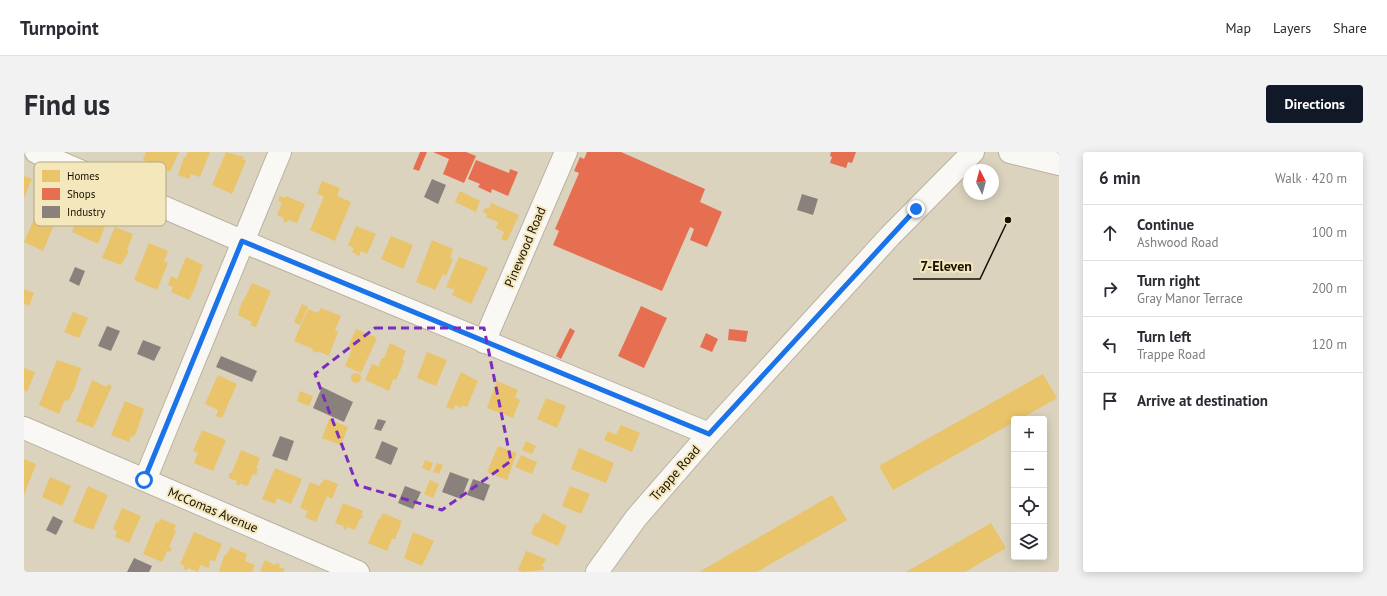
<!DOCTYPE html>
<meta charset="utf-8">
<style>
:root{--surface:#fff;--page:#f2f2f3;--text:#2b2b33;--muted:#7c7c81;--line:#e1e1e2;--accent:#111827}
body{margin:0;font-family:"PT Sans",sans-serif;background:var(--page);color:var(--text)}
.controls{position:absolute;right:12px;bottom:12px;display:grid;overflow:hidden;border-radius:4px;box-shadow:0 2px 10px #0003}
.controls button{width:36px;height:36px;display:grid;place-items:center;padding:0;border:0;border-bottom:1px solid var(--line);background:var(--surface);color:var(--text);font:20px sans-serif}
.compass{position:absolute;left:939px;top:12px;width:36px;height:36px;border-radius:50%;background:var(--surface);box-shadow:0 2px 10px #0003;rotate:354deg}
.stop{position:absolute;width:12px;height:12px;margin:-9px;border:3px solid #1a73e8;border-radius:50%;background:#fff}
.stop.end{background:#1a73e8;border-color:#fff;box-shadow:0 1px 4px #0008}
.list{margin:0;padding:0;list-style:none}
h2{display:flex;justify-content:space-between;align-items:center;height:52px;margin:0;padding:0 16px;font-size:17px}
h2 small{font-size:13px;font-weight:400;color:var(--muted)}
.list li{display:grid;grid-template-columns:26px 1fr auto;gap:12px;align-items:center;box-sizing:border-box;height:56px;padding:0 16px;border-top:1px solid var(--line)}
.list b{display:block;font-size:15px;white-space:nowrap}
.list p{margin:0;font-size:13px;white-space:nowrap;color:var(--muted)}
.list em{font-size:13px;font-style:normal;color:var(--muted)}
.icon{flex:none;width:22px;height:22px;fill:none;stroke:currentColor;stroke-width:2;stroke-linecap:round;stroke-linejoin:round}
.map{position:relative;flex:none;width:1035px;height:420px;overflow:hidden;border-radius:4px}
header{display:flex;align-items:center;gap:24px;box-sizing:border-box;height:56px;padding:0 20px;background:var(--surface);border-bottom:1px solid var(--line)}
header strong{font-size:19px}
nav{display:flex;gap:22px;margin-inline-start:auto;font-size:14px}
.intro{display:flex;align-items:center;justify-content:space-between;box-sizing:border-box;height:96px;padding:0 24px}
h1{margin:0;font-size:28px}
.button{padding:10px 18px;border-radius:4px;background:var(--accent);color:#fff;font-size:14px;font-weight:700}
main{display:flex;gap:24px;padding:0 24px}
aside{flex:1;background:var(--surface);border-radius:4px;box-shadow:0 2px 10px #0003}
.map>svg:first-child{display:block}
.homes{fill:#e9c46a}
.shops{fill:#e76f51}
.industry{fill:#8a817c}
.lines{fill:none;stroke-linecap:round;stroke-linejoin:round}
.minor-casing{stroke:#b9b2a1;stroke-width:24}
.minor{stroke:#faf8f5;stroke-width:22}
.route{stroke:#1a73e8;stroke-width:5}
.marked{fill:none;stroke:#7b2cbf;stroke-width:3;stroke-dasharray:8 5;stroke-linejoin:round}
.labels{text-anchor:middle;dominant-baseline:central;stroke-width:4;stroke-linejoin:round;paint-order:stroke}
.street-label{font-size:13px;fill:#171103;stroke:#f5e7bc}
.key{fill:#f5e7bc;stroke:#b2a784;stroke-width:1}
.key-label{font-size:11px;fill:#171103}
.leader{fill:none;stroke:#171103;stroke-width:1.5}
.callout-dot{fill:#171103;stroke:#f5e7bc;stroke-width:1.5}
.callout-label{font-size:14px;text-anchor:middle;font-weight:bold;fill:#171103;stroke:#f5e7bc;stroke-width:4;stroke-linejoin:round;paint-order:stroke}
</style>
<header>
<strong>Turnpoint</strong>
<nav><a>Map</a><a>Layers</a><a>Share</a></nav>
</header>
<div class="intro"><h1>Find us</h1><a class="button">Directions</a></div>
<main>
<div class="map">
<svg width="1035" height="420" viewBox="0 0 1035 420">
<rect width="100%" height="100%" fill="#dbd3bd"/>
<path class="homes" d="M122,0H155L146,20L119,8Z
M164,0H186L176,25L167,22L165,27L154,23L160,5H162Z
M202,0L220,5L219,7L222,9L208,42L188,33Z
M0,24L8,27L0,46Z
M298,29L316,36L313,44L327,50L311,89L286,78L300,44L293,42Z
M436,39L456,49L452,60L431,50Z
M20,44L39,52L19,99L0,90Z
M256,44L261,46L262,44L281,52L273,71L264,68L262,71L259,69L260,66L253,63L258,51L254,49Z
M467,51L495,63L483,89L477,87L480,80L472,76L474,70L462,65L463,62L459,60L461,56L465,57Z
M55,61L82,72L74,92L48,80Z
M332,74L352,82L343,102L337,99L335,104L328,100L330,96L324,93Z
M91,75L109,82L103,98L105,99L97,113L78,106Z
M367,84L389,93L379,117L357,107Z
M408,88L429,97L426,106L429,107L422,124L419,122L411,138L392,130Z
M125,91L144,99L140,109L144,111L133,138L110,128Z
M162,105L179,113L173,129H174L165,148L147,140L149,135L144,133L147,124L153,127Z
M435,105L464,116L447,152L428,143L431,138L422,135Z
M228,131L247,139L232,175L226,173L228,170L214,163L218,149L220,148Z
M0,137L10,141L5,154L0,152Z
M278,152L284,155L276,173L270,170Z
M297,156L317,164L311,178L314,180L305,204L294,199V201L288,199L289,197L270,189L284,157L294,161Z
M49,160L64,166L55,186L40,180Z
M332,177L353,186L337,221L321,214L328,197L324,195Z
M366,191L382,199L378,208L380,209L372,228L369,227L365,239L341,228L348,212L356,215L355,213L358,206H360Z
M403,200L423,208L412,234L393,226Z
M33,208L57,216L50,238L44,249L41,248L35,262L15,253Z
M0,216L11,220L3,240L0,238Z
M437,220L454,229L443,255L438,253L437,256L431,253L429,258L422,255Z
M327 226a5 5 0 1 1 10 0a5 5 0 1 1-10 0Z
M1019,222L1033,246L996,267H990V270L869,338L855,314Z
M194,223L213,232L198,266L192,264L194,258L181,252Z
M68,228L83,235L84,232L88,234L69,276L52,269Z
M473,229L494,238L491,245L496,248L489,266L463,256Z
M276,239L289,244L285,254L273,249Z
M522,246L542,254L533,276L513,267Z
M101,249L120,257L112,281L109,285L107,284L105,290L87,283Z
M305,267L324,275L317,293L298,286Z
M597,273L616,281L608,300L580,288L584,279L592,283Z
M178,278L202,288L189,319L170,311L174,301L169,299Z
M502,289L512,294L508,302L498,298Z
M474,294L493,301L483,328L463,320Z
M555,296L590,311L582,331L547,317Z
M217,298L236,306L232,316L234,317L232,323L229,322L224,333L221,334L217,331L216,333L212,332L213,329L205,326V322L208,320Z
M497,303L513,310L508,322L491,315Z
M0,307L12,312L0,343Z
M401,308L409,311L406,319L398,316Z
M413,311L419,313L415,322L409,320Z
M251,316L278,327L267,352L253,346L251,352L238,347Z
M26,325L47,334L38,354L18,345Z
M301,327L314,332L308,347L303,344L292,370L281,365L284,359L276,356L286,330L295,334Z
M406,328L415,332L409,346L400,342Z
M64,334L84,343L69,378L49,370Z
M546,334L566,342L557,362L538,354Z
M808,343L823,368L733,420H675Z
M319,351L339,359L337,362L339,363L338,367L336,366L331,378L323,375L322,378L319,376L320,374L311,371Z
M98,356L117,364L105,391L91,385L93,379L89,377Z
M359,361L378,369L371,387H368L363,399L344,391L355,366L356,367Z
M519,361L543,374L534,394L507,382L511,371L514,372Z
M137,367L152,373L150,378L152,379L145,395L148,396L146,400L143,399L138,410L119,402L132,370L134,371Z
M967,371L982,396L941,420H882Z
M170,380L198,392L191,409L186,408L185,416L176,413L174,420L164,416L163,418L159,417L161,414L156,412Z
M389,380L410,389L398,414L380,406Z
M206,395L223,402L221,409L231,413L228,420H195L200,404L204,401Z
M502,399L522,407L518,414L520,415L519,418L499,420L494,418Z
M241,408L251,413L252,411L256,412L255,415L261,417L259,420H236Z"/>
<path class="shops" d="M396,0H403L395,19L389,17Z
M409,0H442L452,4L440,31L419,22L425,7Z
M563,0H597L681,37L676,50L698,60L683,95L666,88L670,77L666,75L638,139L529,93L535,79L531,77L555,21L550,19L556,5L560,7Z
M807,0H832L828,11L824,10L822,16L806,11L808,5L806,4Z
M452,8L485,21L486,17L494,20L484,44L468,37L467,41L454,35L456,32L444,27Z
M617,154L643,166L620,216L594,204Z
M546,176L551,179L537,207L532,204Z
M705,177L724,179L722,190L704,188Z
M682,181L694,187L688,200L676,195Z"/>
<path class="industry" d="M408,27L422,33L414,52L400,45Z
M778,42L794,47L789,63L773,58Z
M51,115L61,119L55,134L45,129Z
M83,174L96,179L87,199L74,194Z
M119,188L137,195L130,209L113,202Z
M197,204L233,219L228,230L192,215Z
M298,235L329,250L320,270L289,256Z
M354,267L362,269L357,279L350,277Z
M256,284L270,289L263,309L248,304Z
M358,289L374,296L367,313L351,306Z
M426,320L445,327L437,347L418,340Z
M449,327L466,333L460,349L443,343Z
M381,334L397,340L389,357L374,351Z
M29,364L39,369L32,383L22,378Z
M110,406L128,414L125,420H103Z"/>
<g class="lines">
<g class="minor-casing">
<path id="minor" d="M12,0L218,89L685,282
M986,0L1035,12
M460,190L542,0
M0,276L334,420
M121,328L256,0
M573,420L612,366L685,282L866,84L949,0"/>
</g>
<use href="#minor" class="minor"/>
</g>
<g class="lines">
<path class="route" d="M120,328L218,89L685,282L892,57"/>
</g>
<path class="marked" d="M351,176H460L487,309L418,358L333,333L291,222Z"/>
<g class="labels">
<g class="street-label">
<text transform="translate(501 95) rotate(-67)">Pinewood Road</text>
<text transform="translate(651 321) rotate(-49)">Trappe Road</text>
<text transform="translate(189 358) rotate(23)">McComas Avenue</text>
</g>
</g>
<rect x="10" y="10" width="132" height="64" rx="6" class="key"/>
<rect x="18" y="18" width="18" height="12" fill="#e9c46a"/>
<rect x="18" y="36" width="18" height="12" fill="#e76f51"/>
<rect x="18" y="54" width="18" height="12" fill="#8a817c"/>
<g class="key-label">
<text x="43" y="28">Homes</text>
<text x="43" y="46">Shops</text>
<text x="43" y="64">Industry</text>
</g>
<path class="leader" d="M984 68L956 127H889"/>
<circle class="callout-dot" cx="984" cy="68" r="4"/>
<g class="callout-label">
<text x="922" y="119">7-Eleven</text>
</g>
</svg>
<div class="controls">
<button>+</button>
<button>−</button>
<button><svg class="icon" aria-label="locate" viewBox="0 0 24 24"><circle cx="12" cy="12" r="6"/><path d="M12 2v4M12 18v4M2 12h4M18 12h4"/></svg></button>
<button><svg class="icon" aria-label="layers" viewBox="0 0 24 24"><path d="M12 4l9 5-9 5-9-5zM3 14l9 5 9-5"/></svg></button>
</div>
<svg class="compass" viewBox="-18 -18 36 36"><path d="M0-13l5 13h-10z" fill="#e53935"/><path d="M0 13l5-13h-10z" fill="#7c7c81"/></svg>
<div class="stop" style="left:120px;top:328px"></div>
<div class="stop end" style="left:892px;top:57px"></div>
</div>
<aside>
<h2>6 min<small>Walk · 420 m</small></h2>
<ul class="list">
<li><svg class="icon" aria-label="ahead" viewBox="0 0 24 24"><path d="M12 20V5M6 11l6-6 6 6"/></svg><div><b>Continue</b><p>Ashwood Road</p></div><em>100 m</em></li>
<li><svg class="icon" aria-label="right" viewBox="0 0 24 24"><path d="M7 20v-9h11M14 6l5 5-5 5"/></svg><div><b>Turn right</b><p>Gray Manor Terrace</p></div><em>200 m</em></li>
<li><svg class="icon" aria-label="left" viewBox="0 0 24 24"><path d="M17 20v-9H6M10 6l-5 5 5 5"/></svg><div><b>Turn left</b><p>Trappe Road</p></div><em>120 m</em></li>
<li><svg class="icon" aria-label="arrive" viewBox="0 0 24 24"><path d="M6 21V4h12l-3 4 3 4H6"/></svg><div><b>Arrive at destination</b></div></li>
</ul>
</aside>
</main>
